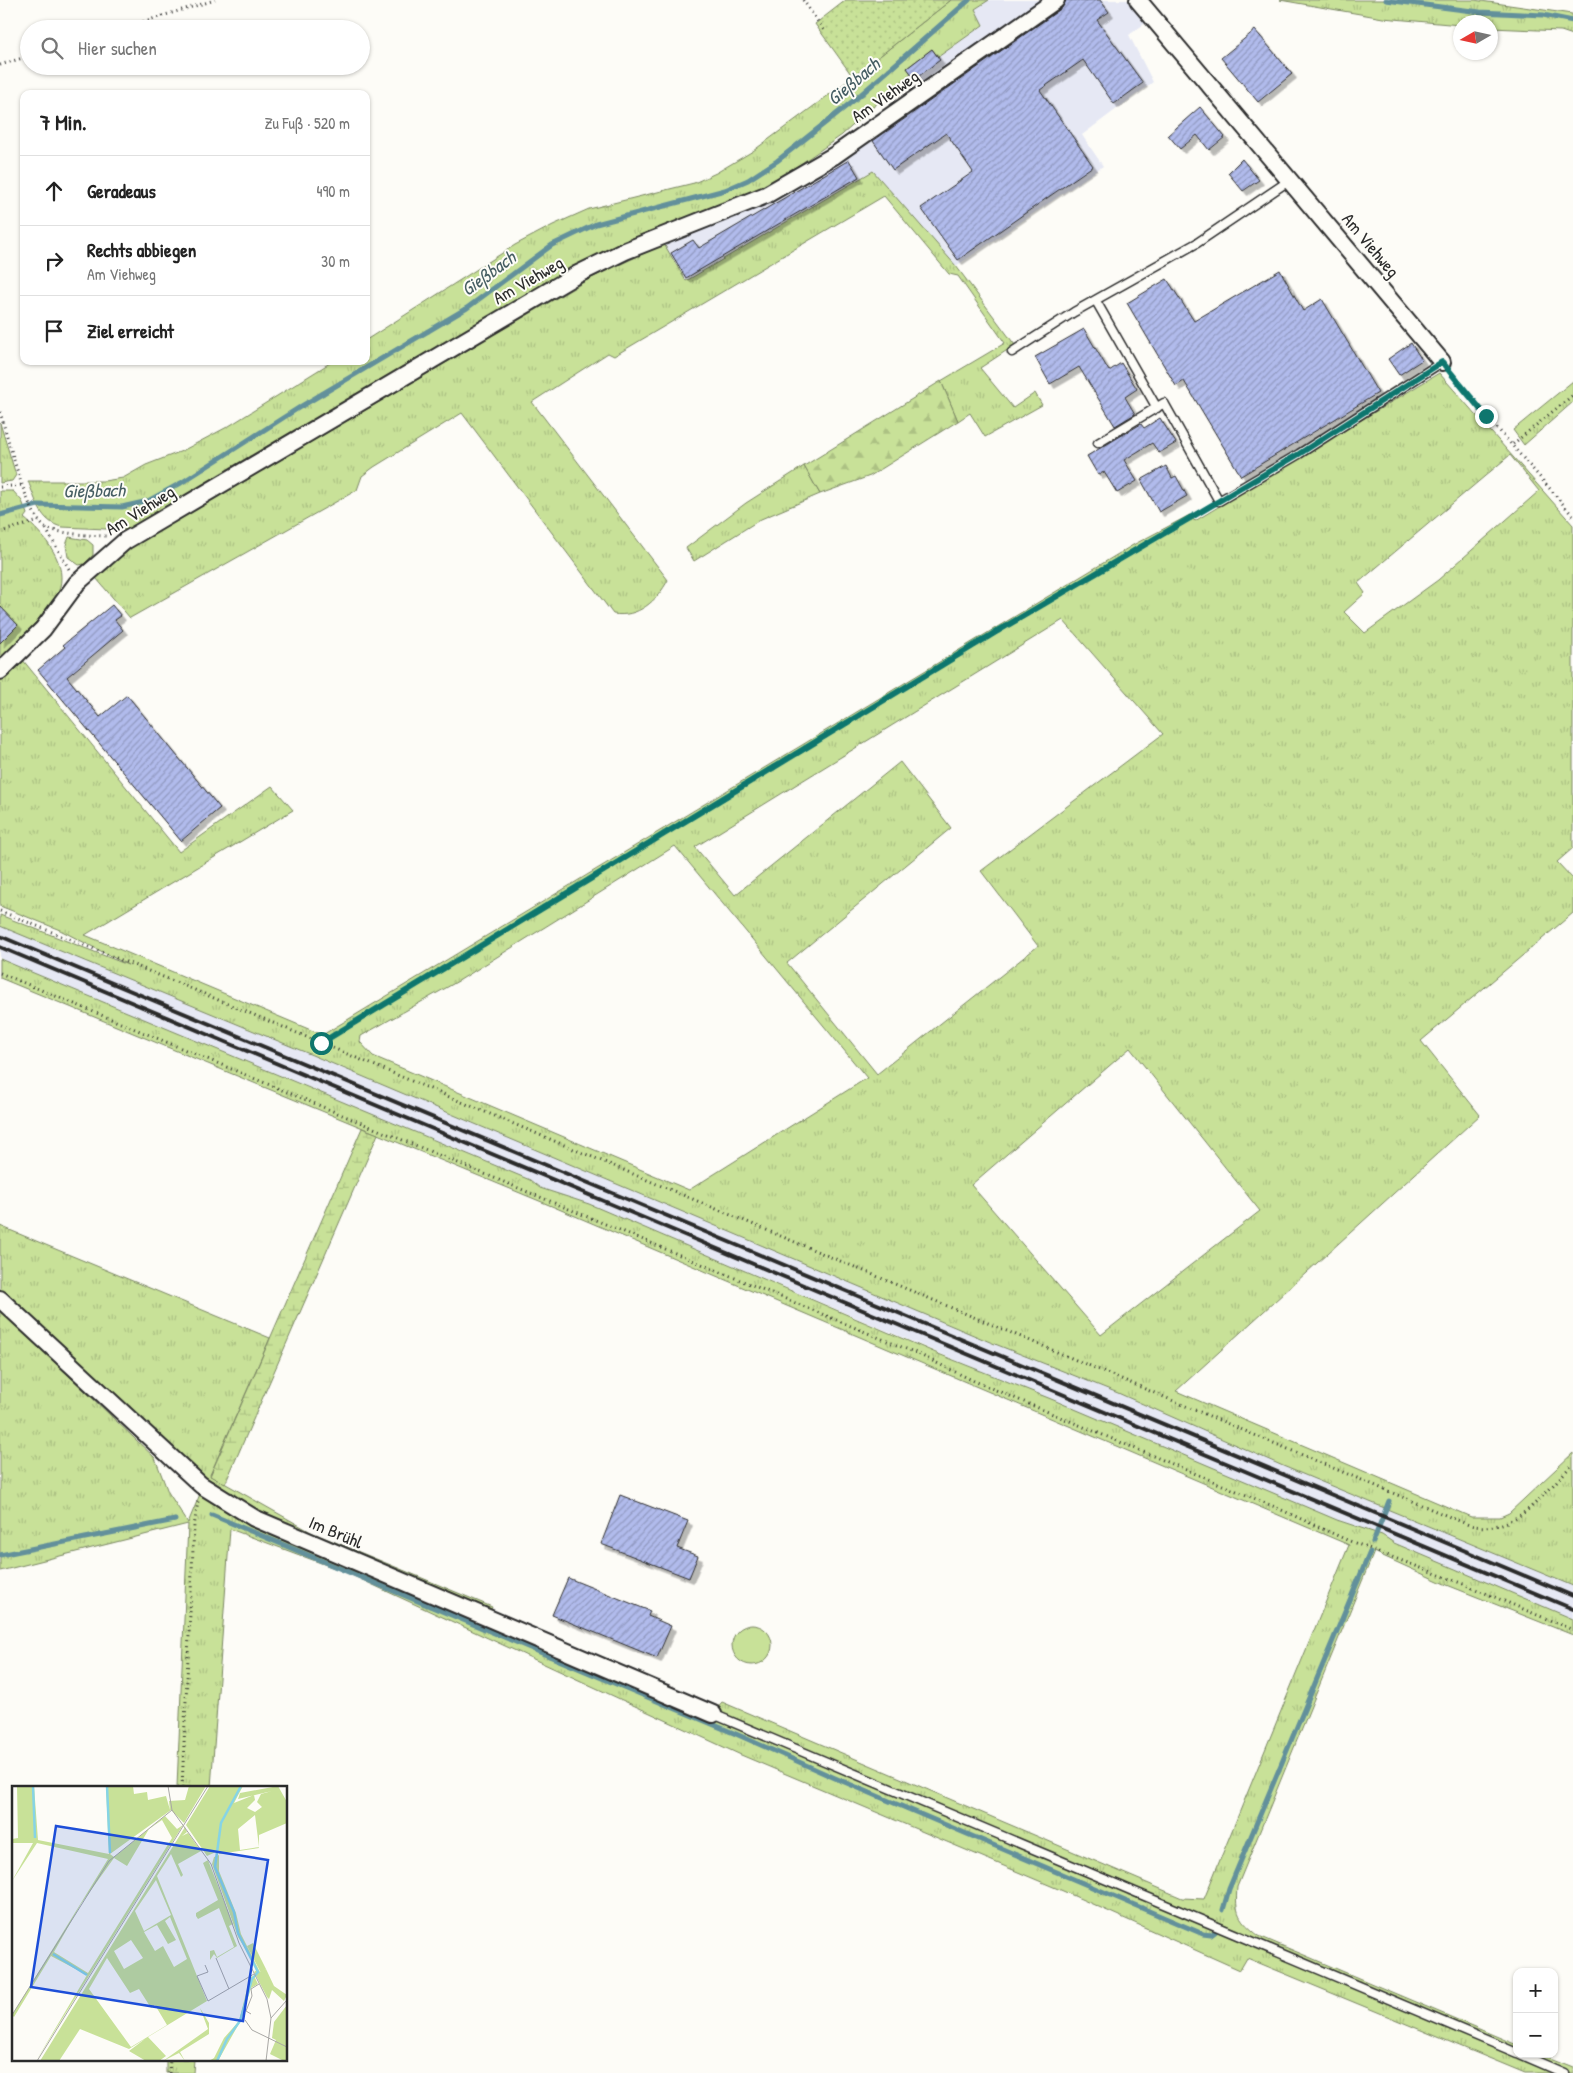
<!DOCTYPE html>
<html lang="de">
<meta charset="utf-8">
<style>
:root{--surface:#fff;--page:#f2f2f2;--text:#222;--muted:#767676;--line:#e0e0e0}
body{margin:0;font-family:"Patrick Hand",sans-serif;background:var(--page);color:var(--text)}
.controls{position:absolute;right:15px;bottom:15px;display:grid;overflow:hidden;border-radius:10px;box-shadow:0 1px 4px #0004}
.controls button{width:45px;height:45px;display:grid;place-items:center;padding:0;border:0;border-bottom:1px solid var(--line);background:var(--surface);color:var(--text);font:25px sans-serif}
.compass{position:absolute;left:1453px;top:15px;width:45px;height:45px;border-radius:50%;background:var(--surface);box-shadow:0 1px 4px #0004;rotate:261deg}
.stop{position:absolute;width:15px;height:15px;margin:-11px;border:4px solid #0f766e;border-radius:50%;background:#fff}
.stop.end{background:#0f766e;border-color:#fff;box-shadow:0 1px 5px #0008}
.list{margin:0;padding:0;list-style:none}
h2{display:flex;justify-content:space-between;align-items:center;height:65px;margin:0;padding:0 20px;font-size:21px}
h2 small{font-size:16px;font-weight:400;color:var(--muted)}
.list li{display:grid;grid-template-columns:32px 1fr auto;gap:15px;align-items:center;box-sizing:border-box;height:70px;padding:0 20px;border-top:1px solid var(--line)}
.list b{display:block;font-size:19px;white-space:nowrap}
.list p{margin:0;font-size:16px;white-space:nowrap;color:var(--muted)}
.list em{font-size:16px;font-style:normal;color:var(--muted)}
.icon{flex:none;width:28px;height:28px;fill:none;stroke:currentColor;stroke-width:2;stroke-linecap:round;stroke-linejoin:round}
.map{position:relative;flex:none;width:1573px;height:2073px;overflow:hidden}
.search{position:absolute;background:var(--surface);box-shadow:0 1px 4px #0004;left:20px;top:20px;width:350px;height:55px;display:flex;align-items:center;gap:12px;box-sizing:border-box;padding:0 18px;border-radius:28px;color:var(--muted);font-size:19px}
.panel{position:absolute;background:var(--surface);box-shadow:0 1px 4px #0004;left:20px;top:90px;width:350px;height:275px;border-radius:10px}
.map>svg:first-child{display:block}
.built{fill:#e6e8f4}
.grass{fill:url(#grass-tufts);stroke:#7a8662;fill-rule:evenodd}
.forest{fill:url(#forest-firs);stroke:#7a8662}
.wetland{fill:url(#wetland-marsh);stroke:#7a8662}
.garden{fill:url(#garden-dots);stroke:#7a8662}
.pitch{fill:#c8e198;stroke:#7a8662}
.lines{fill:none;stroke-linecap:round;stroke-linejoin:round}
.stream{stroke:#62909b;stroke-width:5}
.building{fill:url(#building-hatch);stroke:#2b2b2b;filter:url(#shadow)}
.service-casing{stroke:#2b2b2b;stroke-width:11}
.minor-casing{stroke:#2b2b2b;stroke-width:20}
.path{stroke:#2b2b2b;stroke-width:3;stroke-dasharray:1 4;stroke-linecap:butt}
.service{stroke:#fdfcf7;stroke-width:8}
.minor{stroke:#fdfcf7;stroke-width:16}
.rail{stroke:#2b2b2b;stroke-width:4}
.route{stroke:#0f766e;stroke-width:6}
.labels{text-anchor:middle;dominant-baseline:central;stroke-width:4;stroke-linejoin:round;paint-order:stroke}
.street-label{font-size:18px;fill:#2b2b2b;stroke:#fdfcf7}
.water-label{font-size:19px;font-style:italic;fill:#465e63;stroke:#fdfcf7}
.inset-river{fill:none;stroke:#86d4e5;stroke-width:2.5}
.inset-road{fill:none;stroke:#a9a8a5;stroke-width:1}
.view{fill:#1d4ed8;fill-opacity:0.15;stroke:#1d4ed8;stroke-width:2.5}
.inset-edge{fill:none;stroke:#2b2b2b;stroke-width:2.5}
</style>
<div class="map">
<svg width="1573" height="2073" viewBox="0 0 1573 2073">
<defs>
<pattern id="grass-tufts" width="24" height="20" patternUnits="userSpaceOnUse" patternTransform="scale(1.25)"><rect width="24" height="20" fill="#c8e198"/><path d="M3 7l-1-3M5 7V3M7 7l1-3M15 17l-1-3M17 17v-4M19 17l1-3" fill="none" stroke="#acc183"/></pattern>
<pattern id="forest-firs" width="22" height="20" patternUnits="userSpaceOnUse" patternTransform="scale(1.25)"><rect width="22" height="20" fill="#c8e198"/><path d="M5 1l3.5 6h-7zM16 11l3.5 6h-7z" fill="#acc183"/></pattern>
<pattern id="wetland-marsh" width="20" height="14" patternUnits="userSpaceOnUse" patternTransform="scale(1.25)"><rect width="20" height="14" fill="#c8e198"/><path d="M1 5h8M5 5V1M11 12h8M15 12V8" fill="none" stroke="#acc183"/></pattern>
<pattern id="garden-dots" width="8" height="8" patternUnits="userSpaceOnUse" patternTransform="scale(1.25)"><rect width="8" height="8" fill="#c8e198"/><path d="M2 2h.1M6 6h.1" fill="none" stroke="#acc183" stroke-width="1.8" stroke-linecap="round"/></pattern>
<pattern id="building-hatch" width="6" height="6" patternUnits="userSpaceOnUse" patternTransform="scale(1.25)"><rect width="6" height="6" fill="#b1bbec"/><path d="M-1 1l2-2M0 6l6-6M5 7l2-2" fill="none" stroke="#9098bf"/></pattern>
<filter id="shadow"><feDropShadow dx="4.5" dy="4.5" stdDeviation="0" flood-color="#0004"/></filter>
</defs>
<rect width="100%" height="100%" fill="#fdfcf7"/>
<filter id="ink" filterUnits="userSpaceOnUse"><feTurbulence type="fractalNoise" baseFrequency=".02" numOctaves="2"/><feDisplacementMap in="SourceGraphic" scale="10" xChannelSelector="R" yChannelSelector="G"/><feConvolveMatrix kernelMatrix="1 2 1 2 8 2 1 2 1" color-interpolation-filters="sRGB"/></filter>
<g filter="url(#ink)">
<path class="built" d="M989,0H1128L1147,22L1129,35L1153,82L1082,135L1103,166L956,266L872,171L686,281L664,244L927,98L907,68L932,49L938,56L982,26L975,9Z
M0,926L312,1055L990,1342L1118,1393L1283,1466L1573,1586V1619L1394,1543L1382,1535L1337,1520L1155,1445L589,1204L540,1188L530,1180L447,1145L380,1119L320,1092L0,959Z"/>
<path class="grass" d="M951,0H989L975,9L983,25L938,57L932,49L907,68L911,73L842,135L786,174L750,195L639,237L128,530L62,527C40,522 36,500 28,481H104L123,478L146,465L182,451L229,426L333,361H366V340L515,245L553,225L589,209L694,183L716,173L753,151L853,77Z
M1280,0H1474L1572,14L1573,35L1561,31L1491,28L1490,22H1460V25L1383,18Z
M873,171L956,266L1015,345L980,368L1013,408L1035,393L1042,405L985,437L970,413L958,421L941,381L1005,343L958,276L949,274L884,196L614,356L608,353L532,402L668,580C657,601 638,618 613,614L462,413L374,467L362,476L357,490L130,618L96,578L118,555L589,279L664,244L686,281Z
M1439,373L1573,525V848L1557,862L1573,879V913L1421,1041L1480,1115L1176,1391L1471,1517H1500L1509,1513L1573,1453V1586L1283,1466L1118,1393L990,1342L312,1055L0,926V915L128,965L60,930L0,906V678L22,659L179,852L272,786L293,810L85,935L318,1033L324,1034L1133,545L1190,515L1195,521ZM1510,455L1539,491L1438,580L1365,633L1344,612L1365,593L1358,583ZM1063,620L1163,734L981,871L1038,946L877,1074L787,963L951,828L900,762L735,895L695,847ZM675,846L867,1078L689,1190L373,1056L360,1042L361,1036L460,980ZM1130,1048L1260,1211L1101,1335L971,1185Z
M1573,381V402L1524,445L1513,430Z
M0,423L16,475L12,481L0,483Z
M804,466L820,494L761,519L694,561L686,548L746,503Z
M0,491H13L22,501L27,514L24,518C44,535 70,564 58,593C54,603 44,612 37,621C26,634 14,647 0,659Z
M69,537L87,540L93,545V555L84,564L79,565L68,557L66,545Z
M0,959L530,1180L540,1188L589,1204L936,1353L1051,1399L1337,1520L1382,1535L1394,1543L1573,1619V1635L1447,1585L1374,1552L1237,1887C1235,1914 1238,1919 1259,1936L1517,2045V2054H1540L1573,2067V2073H1525L1247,1958L1240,1970L1063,1891L741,1755L345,1572L230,1529L211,1787H177L188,1524L0,1571V1310L155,1458L168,1492L188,1523L205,1482L0,1293V1226L270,1338L210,1475L311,1532L492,1607L485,1623L709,1717L722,1702L1182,1898L1204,1899L1349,1545L554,1207L0,978Z
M166,2059H194L193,2073H166Z"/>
<path class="forest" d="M941,381L958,421L870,476L820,494L804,466Z"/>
<path class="wetland" d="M362,1128L378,1134L225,1484L210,1476Z"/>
<path class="garden" d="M846,0H951L853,77L815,24Z"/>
<path class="pitch" d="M732 1645a20 20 0 1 1 40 0a20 20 0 1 1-40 0Z"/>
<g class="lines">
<path class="stream" d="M1386,0L1480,12L1543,15L1573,21
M0,515L38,505L122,507L148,501L181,483L300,407L467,308L552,245L596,224L725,190L748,180L777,161L858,97L969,0
M212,1515L736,1734L835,1778L1203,1934L1211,1935L1215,1932
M1373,1542L1389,1501
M0,1555L175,1520
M1223,1910L1229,1889L1370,1552"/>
</g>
<path class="building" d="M1066,0H1100L1109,12L1097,20L1143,83L1114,104L1083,60L1040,90L1093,166L958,260L921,208L973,172L946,133L893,170L873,141L1062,8Z
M1255,30L1292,74L1258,102L1221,58Z
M932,49L940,60L915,79L907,68Z
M1200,107L1225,137L1209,150L1197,135L1180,149L1168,135Z
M1242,159L1259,180L1243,191L1228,173Z
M849,160L859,177L686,278L671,253L693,240L699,248Z
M1280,270L1303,311L1322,299L1378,393L1241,476L1184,381L1176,386L1127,303L1167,279L1194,321Z
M1084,329L1109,371L1121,363L1137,389L1125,397L1135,414L1115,426L1079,367L1050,384L1035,357Z
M1411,343L1422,360L1399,375L1388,359Z
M1160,418L1176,443L1159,453L1152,443L1124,460L1137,481L1117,493L1104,472L1098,475L1087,456L1141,424L1144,428Z
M1166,466L1172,478L1176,476L1187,496L1159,512L1141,480Z
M112,605L121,616L115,620L123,630L67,677L100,717L127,695L220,808L181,841L38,670L65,647L63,645Z
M0,606L18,625L0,643Z
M620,1495L688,1521L677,1548L698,1556L689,1578L601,1544Z
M568,1578L650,1611L648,1616L671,1626L657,1658L552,1615Z"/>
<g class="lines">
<g class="service-casing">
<path id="service" d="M1096,301L1157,408
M1012,352L1074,312L1197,243L1290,180
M1098,443L1164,403L1219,501L1299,454L1442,362
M713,1714L1517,2053
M1520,2054L1564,2073"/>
</g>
<g class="minor-casing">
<path id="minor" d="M1138,0L1442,362
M0,671L43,629L77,583L125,541L576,275L625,251L766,195L835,155L1056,0
M0,1299L201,1485L254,1518L713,1714"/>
</g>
<path class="path" d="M803,0L825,32
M119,29L215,0
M0,65L29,56
M1452,374C1491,423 1533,468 1573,516
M0,412C8,437 26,514 45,527C53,533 94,536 106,536
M1513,444L1573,395
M0,487L23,485
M46,529L69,569
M0,532L39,521
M0,911L178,983L1469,1525C1516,1536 1543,1494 1573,1464
M0,973L916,1353L974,1381L1275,1507L1347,1540L1466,1585L1573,1630
M321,1043L996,632L1209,507
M182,1787L194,1527L198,1501
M169,2073L170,2059"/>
<use href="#service" class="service"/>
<use href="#minor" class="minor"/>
<path class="rail" d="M0,936L1573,1596
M0,947L1573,1609"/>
</g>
</g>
<g class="lines" filter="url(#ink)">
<path class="route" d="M321,1043L996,632L1299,454L1442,362L1486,416"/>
</g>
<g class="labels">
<g class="street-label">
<text transform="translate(885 96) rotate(-35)">Am Viehweg</text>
<text transform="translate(1371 245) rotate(50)">Am Viehweg</text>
<text transform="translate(528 280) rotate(-30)">Am Viehweg</text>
<text transform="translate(140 510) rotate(-32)">Am Viehweg</text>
<text transform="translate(336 1532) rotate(23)">Im Brühl</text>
</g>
<g class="water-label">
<text transform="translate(853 81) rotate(-40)">Gießbach</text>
<text transform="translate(488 273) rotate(-36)">Gießbach</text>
<text transform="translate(94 490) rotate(-1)">Gießbach</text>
</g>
</g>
<g transform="translate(12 1786)">
<rect width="275" height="275" fill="#fdfcf7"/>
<path d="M5,0H22L26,54L97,68L94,0H121L122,8L135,6L136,14L154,10L158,24L157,15L173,14L177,0H194L172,37L159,24L98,68L102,71L153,30L165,43L171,39L24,275L75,189L39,170L2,231L0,229L96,73L25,57L0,95L21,57H0V53L6,52ZM150,34L160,52L76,187L42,166L69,118L102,72L115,80L137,43ZM198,0H231L222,17L242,9L243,14L235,22L243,26L250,21L245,16L249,8L260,5L226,13L228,7L266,0L275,16V37L247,49V62L207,68L206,65L195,70L174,39ZM243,29L247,61L228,64L226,43ZM173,41L175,46L170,50L176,47L189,65L166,78L171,89L169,91L159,68L145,90L195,215L136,251L154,270L147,275H134L117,265L133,253L117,263L68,243L47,275H28ZM144,94L159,129L132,145L123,125ZM158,131L175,173L162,181L151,160L143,165L132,146L145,139L156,158L164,154L153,135ZM119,154L131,172L112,183L102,165ZM95,172L118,207L127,203L139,222L143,219L155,239L119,261L77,203ZM207,69V85L224,127L229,148L248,186L254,183L262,200L275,209L272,215L260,204L257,213L255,211L242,186L245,184L242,177L226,151L200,78L202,71ZM196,74L221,138L217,140L225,160L205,172L202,168L198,174V165L202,164L205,171L222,161L207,122L186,133L184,130V127L206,114L191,77ZM242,190L246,198L239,202L229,234L206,275H197L202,272L212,252L227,235L238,191ZM188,222L197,237V248L168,266L173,275L167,267L151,275L196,243Z" fill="#c8e198" fill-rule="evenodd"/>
<path d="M241,157L254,183L249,187L235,160Z" fill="#c8e198"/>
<path d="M275,219V275H272L258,268L264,254L260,252L262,236Z" fill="#c8e198"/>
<path class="inset-river" d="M21,0L23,52M95,0L98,67M41,168L75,189M205,275L215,253L228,235L240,193L246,186L226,147L222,126L203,81L209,37L229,0"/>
<path class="inset-road" d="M156,0L160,24L199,78L227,157L255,213L259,232M204,172L217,203M193,179L196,186L185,190L196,215L242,188M239,228L234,225L240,210L239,203L247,198M0,229L97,75L160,24M233,234L240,244L275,261M25,275L196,0M254,275L259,232L275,214"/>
<path class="view" d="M44,40L256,74L231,235L19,201Z"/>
<rect width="275" height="275" class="inset-edge"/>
</g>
</svg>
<div class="controls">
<button>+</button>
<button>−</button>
</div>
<svg class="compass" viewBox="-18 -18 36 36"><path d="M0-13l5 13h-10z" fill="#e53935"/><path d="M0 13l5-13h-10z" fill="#767676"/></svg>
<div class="stop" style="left:321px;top:1043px"></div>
<div class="stop end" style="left:1486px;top:416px"></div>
<div class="search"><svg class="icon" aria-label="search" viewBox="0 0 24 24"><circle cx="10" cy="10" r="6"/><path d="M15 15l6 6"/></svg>Hier suchen</div>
<section class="panel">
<h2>7 Min.<small>Zu Fuß · 520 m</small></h2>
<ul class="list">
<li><svg class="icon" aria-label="ahead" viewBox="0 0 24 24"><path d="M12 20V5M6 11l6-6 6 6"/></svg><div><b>Geradeaus</b></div><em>490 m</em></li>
<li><svg class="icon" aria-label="right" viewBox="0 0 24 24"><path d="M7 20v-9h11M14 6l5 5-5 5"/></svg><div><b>Rechts abbiegen</b><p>Am Viehweg</p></div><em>30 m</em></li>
<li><svg class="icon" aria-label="arrive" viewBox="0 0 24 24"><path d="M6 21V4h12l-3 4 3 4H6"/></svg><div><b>Ziel erreicht</b></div></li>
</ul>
</section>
</div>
